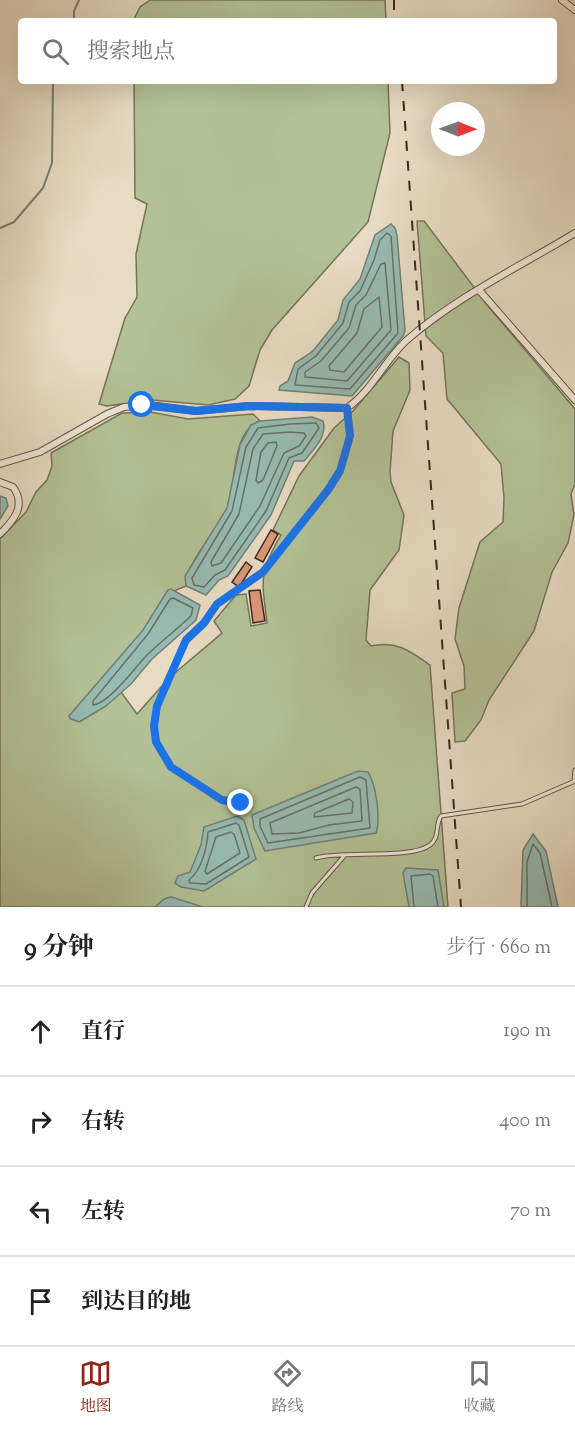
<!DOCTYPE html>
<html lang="zh">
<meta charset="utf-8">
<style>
:root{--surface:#fff;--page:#f2f2f2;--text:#222;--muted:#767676;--line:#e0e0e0;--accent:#8f2418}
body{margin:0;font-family:"Sorts Mill Goudy","Noto Serif SC",serif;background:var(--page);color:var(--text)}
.compass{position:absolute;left:431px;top:102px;width:54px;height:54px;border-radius:50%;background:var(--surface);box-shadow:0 6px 24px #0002;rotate:91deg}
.stop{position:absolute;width:18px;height:18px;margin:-14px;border:4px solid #1a73e8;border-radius:50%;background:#fff}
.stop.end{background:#1a73e8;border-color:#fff;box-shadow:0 2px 6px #0008}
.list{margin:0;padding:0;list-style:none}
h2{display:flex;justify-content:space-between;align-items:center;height:78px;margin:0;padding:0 24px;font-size:26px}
h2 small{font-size:20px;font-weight:400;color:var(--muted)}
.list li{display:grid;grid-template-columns:39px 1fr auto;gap:18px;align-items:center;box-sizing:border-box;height:90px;padding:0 24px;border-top:2px solid var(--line)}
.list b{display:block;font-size:22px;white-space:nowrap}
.list em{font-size:20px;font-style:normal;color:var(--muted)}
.icon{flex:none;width:33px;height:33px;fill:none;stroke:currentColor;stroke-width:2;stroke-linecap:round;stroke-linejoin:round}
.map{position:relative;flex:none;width:575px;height:907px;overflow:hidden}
.search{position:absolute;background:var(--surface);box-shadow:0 6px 24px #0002;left:18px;right:18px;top:18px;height:66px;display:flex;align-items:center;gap:15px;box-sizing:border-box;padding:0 21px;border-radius:6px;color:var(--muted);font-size:22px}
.sheet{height:438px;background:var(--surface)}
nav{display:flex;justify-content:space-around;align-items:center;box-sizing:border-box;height:84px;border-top:2px solid var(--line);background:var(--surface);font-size:16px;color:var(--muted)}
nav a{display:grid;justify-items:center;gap:3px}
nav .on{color:var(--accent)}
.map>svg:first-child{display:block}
.green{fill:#b3c196;stroke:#75745a;stroke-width:1.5}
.water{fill:#97bbb2;stroke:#718077;stroke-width:1.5}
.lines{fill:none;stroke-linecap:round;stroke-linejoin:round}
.shore{stroke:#677268;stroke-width:1.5}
.stream{stroke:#718077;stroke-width:2}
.building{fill:#dc9677;stroke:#37281e;stroke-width:1.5}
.service-casing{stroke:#635547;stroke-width:5}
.minor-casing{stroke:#635547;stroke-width:8}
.service{stroke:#f0e8d8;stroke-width:3}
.minor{stroke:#f0e8d8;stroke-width:6}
.rail{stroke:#37281e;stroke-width:2;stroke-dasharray:10 10;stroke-linecap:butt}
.route{stroke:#1a73e8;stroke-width:8}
</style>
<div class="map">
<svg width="575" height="907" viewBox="0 0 575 907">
<rect width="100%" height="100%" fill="#e8dbc3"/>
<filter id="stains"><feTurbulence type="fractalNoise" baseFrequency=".00333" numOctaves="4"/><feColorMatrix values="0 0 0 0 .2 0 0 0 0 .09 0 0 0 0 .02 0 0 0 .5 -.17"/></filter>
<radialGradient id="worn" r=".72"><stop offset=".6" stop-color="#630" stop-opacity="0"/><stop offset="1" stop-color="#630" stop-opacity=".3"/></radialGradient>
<path class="green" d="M150,0H385L386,21H133L140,7Z
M134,81H388L390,133L368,222L272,330L260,350L249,386L235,399L208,405L152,400L107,406L99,404L125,318L137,297L136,254L147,204L135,198Z
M417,221H424L488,306L575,409V484L571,494L574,515L568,543L552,572L534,631L489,700L481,720L465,741L455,742L452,693L465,689L464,666L455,639L459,608L480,542L503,522L504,498L501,464L447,399L443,353L426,336Z
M399,357L409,363L410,390L393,431L390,472L391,482L404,515L399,550L370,590L366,640L371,646C396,640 410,651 430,665L448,907H0V539L26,512L36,492L47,480L52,466L51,453L122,413L150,412L188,419L253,414L260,421C230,432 237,484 227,509C217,531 185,564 186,586L174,591L168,590L144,630L69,716L71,719L81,721L101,709L121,692L137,714L169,678L222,633L214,621L236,595L246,594L251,626L267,623C262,580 258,574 281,535L273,530L299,476L334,428L353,411Z"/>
<path class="water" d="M391,224L395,228L397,235L405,331L403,336L352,396L279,390L280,386L288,381L295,363L312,352L338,320L343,300L360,279L375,235Z
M312,417L323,421C328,436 313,450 304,461H294L271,515L228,576L219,580L206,595L186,586L185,576L227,508L240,445L251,425L260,421Z
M0,496L6,498L8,506L0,519Z
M171,589L200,605L196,620L152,659L131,684L106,706L79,722L71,719L69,716L143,630L168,590Z
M358,771L368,772C376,785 381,818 376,833L265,851L254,828L252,815Z
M237,816L244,820L256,859L204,891L181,887L175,883L178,876L190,872L201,845L204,827Z
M533,834L546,851L558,907H521L523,850Z
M406,868L438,870L444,907H409L403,873Z
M171,897L203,907H155L164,899Z"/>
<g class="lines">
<path class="shore" d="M387,233L391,236L398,333L350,389L295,385L298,369L316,356L343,323L349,302L360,291L374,260L380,240Z
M385,263L391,330L347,381L305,377V372L321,361L349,328L356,305L366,295L381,264Z
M379,297L382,327L344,372L330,370L329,366L357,333L364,309Z
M290,424L316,423L319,428L302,453L289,458L266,511L225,570L215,575L204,587L194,585L192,578L232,511L246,447L258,428Z
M290,432L304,433L306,436L299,446L284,453L260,506L221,563L212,566L211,562L239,514L253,449L263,434Z
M276,442L277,446L263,480L258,483L256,480L261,452L268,443Z
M173,598L193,608L191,616C177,629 162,641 148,654C136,666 110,703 93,705V701L148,634L170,599Z
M360,777L366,780L370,828L268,843L260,826V819Z
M356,787L360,789L362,821L329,825L299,833L272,834L270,823Z
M349,799L353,802L352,813L314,817L315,813Z
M236,823L239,825L249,857L206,884L190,883L189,880C202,870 207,847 208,832Z
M231,832L234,834L240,853L207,874L205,871L216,837Z
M414,907L411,876L430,874L433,876L438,907
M527,907V862L533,844L540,853L552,907"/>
<path class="stream" d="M74,21V11L79,0
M0,228L14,222L43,188L52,163L53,81"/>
</g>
<path class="building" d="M271,530L278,534L263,562L255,558Z
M246,562L252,567L239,587L232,582Z
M260,590L265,621L253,623L249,591Z"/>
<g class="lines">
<g class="service-casing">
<path id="service" d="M574,780L575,770
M241,803L222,800L171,767L156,742L154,726L157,706L186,640L204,623L217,604L263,572L328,490L340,471L349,436L347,410
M316,858C342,850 410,860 430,845C440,838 435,824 441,816L522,804L575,781
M306,907L312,893L345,855"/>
</g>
<g class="minor-casing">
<path id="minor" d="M562,0L575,10
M479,290L575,400
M0,464L40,452L107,414L124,407L149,405L196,411L249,406L347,408C373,390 385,359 408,339C458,296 519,267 575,233
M0,482L13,487C27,506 13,521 0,534"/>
</g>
<use href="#service" class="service"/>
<use href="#minor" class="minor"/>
<path class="rail" d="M394,0V21
M402,81L461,907"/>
</g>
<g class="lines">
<path class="route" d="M142,405L196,411L249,406L347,408L350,436L340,471L328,490L263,572L217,604L204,623L186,640L157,706L154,726L156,742L171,767L222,800L241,803"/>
</g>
<rect width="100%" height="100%" filter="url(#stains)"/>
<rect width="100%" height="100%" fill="url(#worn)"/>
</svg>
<svg class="compass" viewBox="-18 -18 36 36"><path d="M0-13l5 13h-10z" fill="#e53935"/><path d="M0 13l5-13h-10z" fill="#767676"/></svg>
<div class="stop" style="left:142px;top:405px"></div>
<div class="stop end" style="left:241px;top:803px"></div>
<div class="search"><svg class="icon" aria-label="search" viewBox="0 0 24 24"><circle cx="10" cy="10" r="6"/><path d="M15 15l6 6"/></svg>搜索地点</div>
</div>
<section class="sheet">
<h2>9 分钟<small>步行 · 660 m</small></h2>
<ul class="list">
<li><svg class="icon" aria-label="ahead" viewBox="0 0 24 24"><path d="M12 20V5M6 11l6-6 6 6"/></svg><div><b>直行</b></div><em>190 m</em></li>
<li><svg class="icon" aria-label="right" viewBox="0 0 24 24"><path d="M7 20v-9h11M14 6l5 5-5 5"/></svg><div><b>右转</b></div><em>400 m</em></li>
<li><svg class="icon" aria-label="left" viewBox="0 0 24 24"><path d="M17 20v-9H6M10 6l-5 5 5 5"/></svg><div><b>左转</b></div><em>70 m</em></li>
<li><svg class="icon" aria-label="arrive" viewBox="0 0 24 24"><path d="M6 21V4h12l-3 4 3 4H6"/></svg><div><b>到达目的地</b></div></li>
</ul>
</section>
<nav>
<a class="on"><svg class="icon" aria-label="map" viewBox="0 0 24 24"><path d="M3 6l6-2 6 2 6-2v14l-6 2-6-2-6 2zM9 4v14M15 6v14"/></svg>地图</a>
<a><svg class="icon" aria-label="directions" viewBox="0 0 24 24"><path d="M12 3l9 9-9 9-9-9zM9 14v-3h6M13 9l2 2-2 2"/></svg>路线</a>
<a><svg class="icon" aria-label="saved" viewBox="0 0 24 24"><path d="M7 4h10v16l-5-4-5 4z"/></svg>收藏</a>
</nav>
